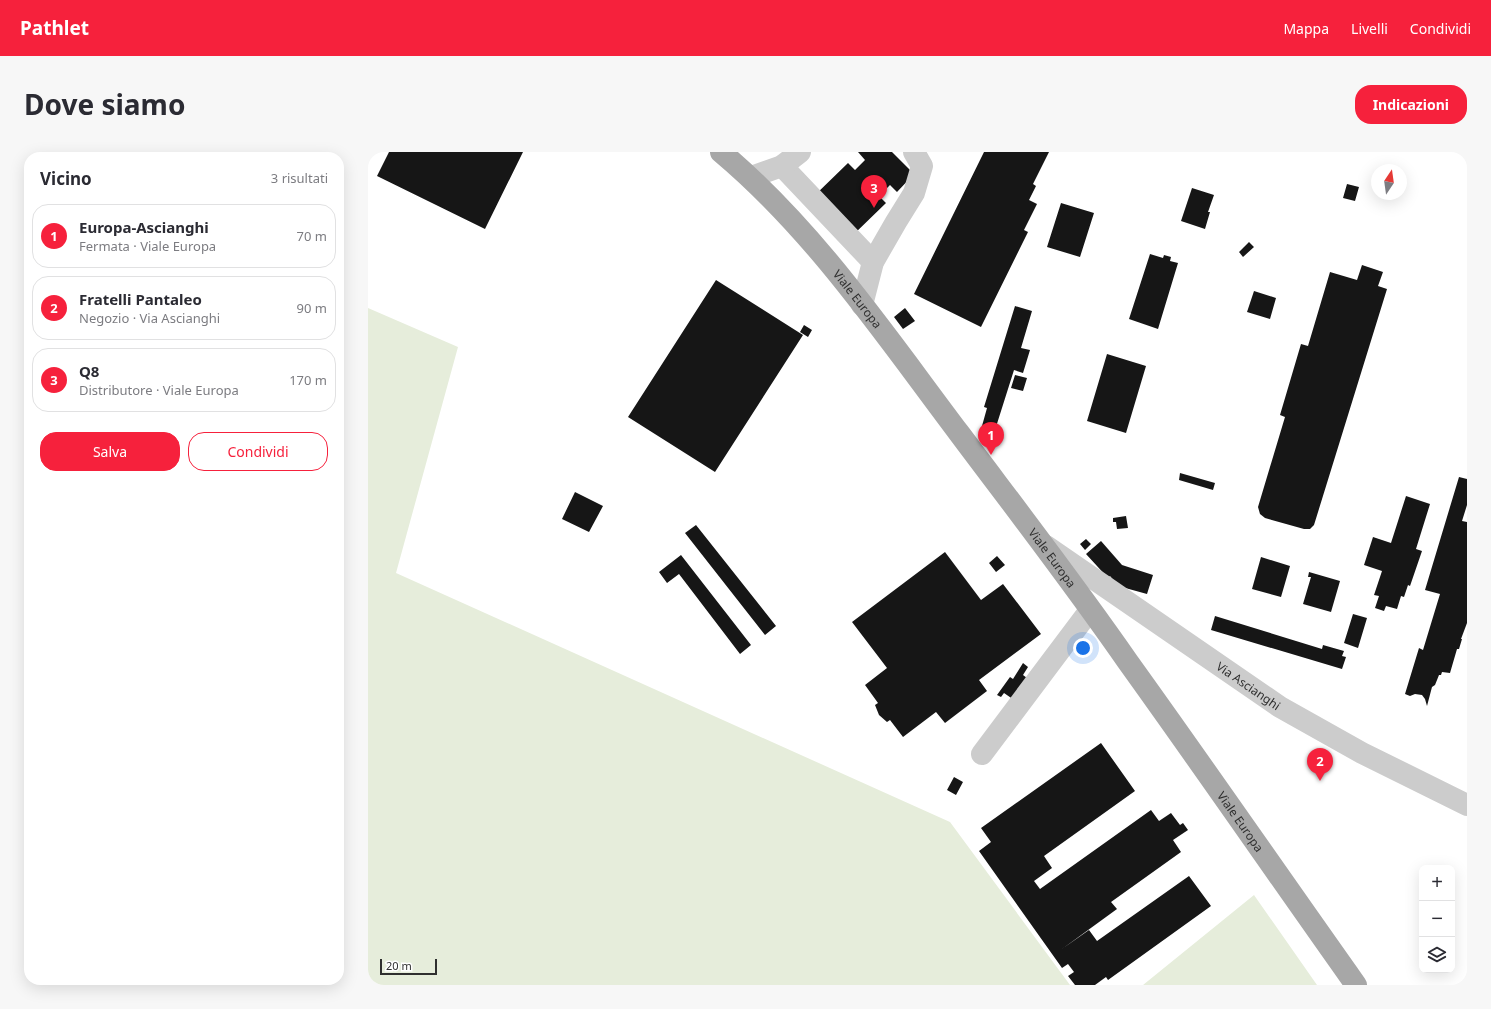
<!DOCTYPE html>
<html lang="it">
<meta charset="utf-8">
<style>
:root{--surface:#fff;--page:#f7f7f7;--text:#2b2b33;--muted:#7c7c81;--line:#e1e1e2;--accent:#f6213c}
body{margin:0;font-family:"Noto Sans",sans-serif;background:var(--page);color:var(--text)}
.controls{position:absolute;right:12px;bottom:12px;display:grid;overflow:hidden;border-radius:8px;box-shadow:0 4px 16px #0002}
.controls button{width:36px;height:36px;display:grid;place-items:center;padding:0;border:0;border-bottom:1px solid var(--line);background:var(--surface);color:var(--text);font:20px sans-serif}
.compass{position:absolute;left:1003px;top:12px;width:36px;height:36px;border-radius:50%;background:var(--surface);box-shadow:0 4px 16px #0002;rotate:13deg}
.scale{position:absolute;left:12px;bottom:10px;width:57px;box-sizing:border-box;padding-left:4px;border:2px solid #2f2f2f;border-top:0;font-size:11px;line-height:14px;white-space:nowrap;color:#2f2f2f;-webkit-text-stroke:3px #fff;paint-order:stroke}
.you{position:absolute;left:715px;top:496px;width:14px;height:14px;margin:-10px;border:3px solid #fff;border-radius:50%;background:#1a73e8;box-shadow:0 0 0 6px #1a73e833}
.badge{display:grid;place-items:center;width:26px;height:26px;border-radius:50%;background:var(--accent);color:#fff;font-size:13px;font-weight:700}
.pin{position:absolute;translate:-50% -33px;filter:drop-shadow(0 1px 2px #0008)}
.pin::after{content:'';position:absolute;top:21px;width:14px;height:12px;background:inherit;clip-path:polygon(0 0,100% 0,50% 100%)}
.list{margin:0;padding:0;list-style:none}
h2{display:flex;justify-content:space-between;align-items:center;height:52px;margin:0;padding:0 16px;font-size:17px}
h2 small{font-size:13px;font-weight:400;color:var(--muted)}
.list li{display:grid;grid-template-columns:26px 1fr auto;gap:12px;align-items:center;box-sizing:border-box;height:64px;margin:0 8px 8px;padding:0 8px;border:1px solid var(--line);border-radius:16px}
.list b{display:block;font-size:15px;white-space:nowrap}
.list p{margin:0;font-size:13px;white-space:nowrap;color:var(--muted)}
.list em{font-size:13px;font-style:normal;color:var(--muted)}
.actions{display:flex;gap:8px;padding:12px 16px}
.actions a{flex:1;padding:9px 0;border:1px solid var(--accent);border-radius:16px;text-align:center;font-size:14px;color:var(--accent)}
.actions .main{background:var(--accent);color:#fff}
.icon{flex:none;width:22px;height:22px;fill:none;stroke:currentColor;stroke-width:2;stroke-linecap:round;stroke-linejoin:round}
.map{position:relative;flex:none;width:1099px;height:833px;overflow:hidden;border-radius:16px}
header{display:flex;align-items:center;gap:24px;box-sizing:border-box;height:56px;padding:0 20px;background:var(--accent);color:#fff}
header strong{font-size:19px}
nav{display:flex;gap:22px;margin-inline-start:auto;font-size:14px}
.intro{display:flex;align-items:center;justify-content:space-between;box-sizing:border-box;height:96px;padding:0 24px}
h1{margin:0;font-size:28px}
.button{padding:10px 18px;border-radius:16px;background:var(--accent);color:#fff;font-size:14px;font-weight:700}
main{display:flex;gap:24px;padding:0 24px}
aside{flex:1;background:var(--surface);border-radius:16px;box-shadow:0 4px 16px #0002}
.map>svg:first-child{display:block}
.green{fill:#e6eddb}
.building{fill:#161616}
.lines{fill:none;stroke-linecap:round;stroke-linejoin:round}
.minor{stroke:#ccc;stroke-width:22}
.major{stroke:#a7a7a7;stroke-width:22}
.labels{text-anchor:middle;dominant-baseline:central;stroke-width:4;stroke-linejoin:round;paint-order:stroke}
.street-label{font-size:12px;fill:#2f2f2f;stroke:#fff}
</style>
<header>
<strong>Pathlet</strong>
<nav><a>Mappa</a><a>Livelli</a><a>Condividi</a></nav>
</header>
<div class="intro"><h1>Dove siamo</h1><a class="button">Indicazioni</a></div>
<main>
<aside>
<h2>Vicino<small>3 risultati</small></h2>
<ul class="list">
<li><span class="badge">1</span><div><b>Europa-Ascianghi</b><p>Fermata · Viale Europa</p></div><em>70 m</em></li>
<li><span class="badge">2</span><div><b>Fratelli Pantaleo</b><p>Negozio · Via Ascianghi</p></div><em>90 m</em></li>
<li><span class="badge">3</span><div><b>Q8</b><p>Distributore · Viale Europa</p></div><em>170 m</em></li>
</ul>
<div class="actions"><a class="main">Salva</a><a>Condividi</a></div>
</aside>
<div class="map">
<svg width="1099" height="833" viewBox="0 0 1099 833">
<rect width="100%" height="100%" fill="#fff"/>
<path class="green" d="M0,156L90,195L28,421L582,670L702,833H0Z
M886,743L949,833H775Z"/>
<path class="building" d="M21,0H155L117,77L9,24Z
M490,0H524L546,22L529,40L522,33L511,44L518,51L483,85L444,46L480,11L487,18L497,8Z
M616,0H681L665,32L668,34L661,48L669,52L656,78L660,80L613,175L546,142Z
M979,32L991,35L987,49L975,46Z
M824,36L846,43L840,60H842L837,77L813,69Z
M693,51L726,61L712,105L679,95Z
M881,90L886,95L875,105L871,100Z
M782,102L795,106L796,103L803,105L802,109L810,111L790,177L761,167Z
M994,113L1015,120L1010,134L1019,137L946,373L942,377H936L897,366L892,362L890,355L917,265L912,263L933,192L940,194L962,120L989,128Z
M348,128L435,183L347,320L260,265Z
M886,139L908,146L902,167L879,160Z
M647,154L664,159L653,196L662,198L655,221L646,218L627,278L614,274L619,256L616,255Z
M537,156L547,169L535,177L526,165Z
M436,173L444,178L440,185L432,180Z
M739,202L778,214L758,281L719,269Z
M647,223L659,226L655,239L643,236Z
M812,321L847,331L845,338L811,328Z
M1091,325L1099,327V353L1094,369L1099,370V471L1093,487H1094L1091,497H1089L1082,521L1074,520L1073,523H1071L1067,533L1064,535L1059,554L1057,547L1054,543L1047,542L1042,544L1037,542L1051,496L1055,498L1072,442L1057,438Z
M207,340L235,354L221,380L194,367Z
M1038,344L1062,352L1048,397L1054,399L1042,434L1040,433L1036,445L1033,444L1029,457L1018,454L1016,459L1007,456L1011,444L1006,443L1014,419L996,413L1005,385L1023,391Z
M758,364L760,376L749,377L748,370H745V366Z
M328,373L408,474L397,483L317,381Z
M718,387L723,392L717,398L712,392Z
M733,389L754,413L785,423L779,442L750,434L742,424L740,426L718,402Z
M577,400L613,448L635,432L673,482L611,528L619,539L577,571L568,560L535,585L522,568L519,570L511,563L507,553L510,551L497,533L519,516L484,470Z
M313,403L383,493L372,502L311,422L299,431L291,420Z
M629,404L637,413L628,420L621,411Z
M893,405L922,414L913,445L884,437Z
M941,420L972,429L963,460L935,452L943,425H940Z
M985,462L999,466L990,496L976,491Z
M847,464L954,497L955,493L976,499L974,504L978,505L974,517L843,478Z
M655,511L660,515L655,523L663,529L649,550L636,541L633,545L629,543L642,525L645,527Z
M733,591L767,639L676,704L684,716L666,729L672,737L783,658L791,669L803,661L812,673L815,671L820,678L805,688L813,700L743,750L749,757L694,797L721,778L729,789L821,724L843,754L740,828L738,825L727,833H707L700,824L706,820L700,812L694,816L611,699L623,690L613,676Z
M586,625L595,630L588,643L579,638Z"/>
<g class="lines">
<g class="minor">
<path d="M414,14L505,110"/>
<path d="M383,25L414,14L432,0"/>
<path d="M494,153L505,110L528,70L546,41L554,14L546,0"/>
<path id="s1" d="M678,394L912,555L994,601L1099,653"/>
<path d="M614,602L722,458"/>
</g>
<path class="major" id="s2" d="M353,0C447,79 517,183 591,281C648,357 706,432 760,510C837,617 912,726 988,833"/>
</g>
<g class="labels">
<g class="street-label">
<text stroke="none"><textPath href="#s2" startOffset="201">Viale Europa</textPath></text>
<text stroke="none"><textPath href="#s2" startOffset="525">Viale Europa</textPath></text>
<text stroke="none"><textPath href="#s1" startOffset="246">Via Ascianghi</textPath></text>
<text stroke="none"><textPath href="#s2" startOffset="849">Viale Europa</textPath></text>
</g>
</g>
</svg>
<div class="controls">
<button>+</button>
<button>−</button>
<button><svg class="icon" aria-label="layers" viewBox="0 0 24 24"><path d="M12 4l9 5-9 5-9-5zM3 14l9 5 9-5"/></svg></button>
</div>
<svg class="compass" viewBox="-18 -18 36 36"><path d="M0-13l5 13h-10z" fill="#e53935"/><path d="M0 13l5-13h-10z" fill="#7c7c81"/></svg>
<div class="scale">20 m</div>
<div class="you"></div>
<div class="pin badge" style="left:623px;top:303px">1</div>
<div class="pin badge" style="left:952px;top:629px">2</div>
<div class="pin badge" style="left:506px;top:56px">3</div>
</div>
</main>
